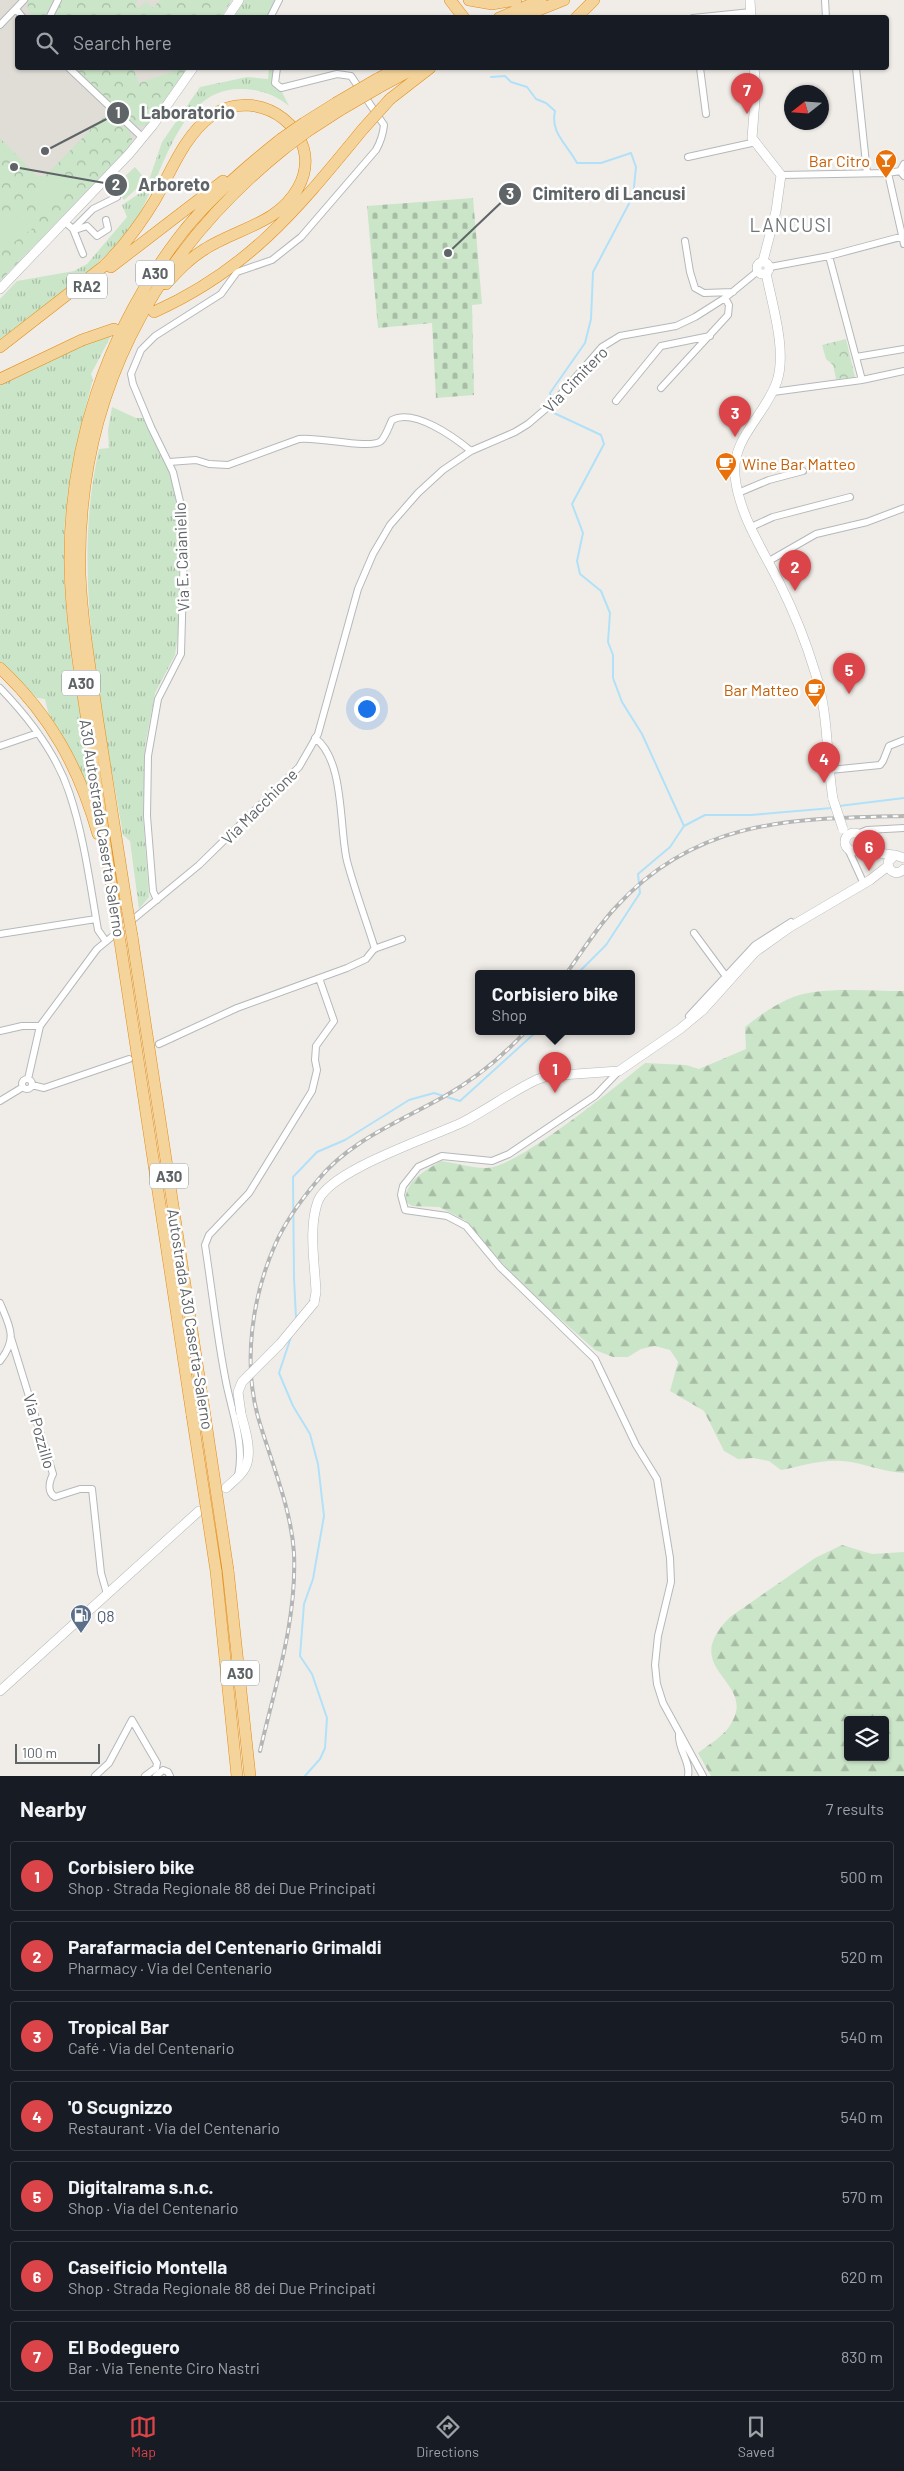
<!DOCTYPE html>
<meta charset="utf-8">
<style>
:root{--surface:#171b24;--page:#20242c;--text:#f1f3f6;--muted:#9ea1a6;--line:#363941;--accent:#db4449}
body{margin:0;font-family:Barlow,sans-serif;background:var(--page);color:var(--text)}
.controls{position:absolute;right:15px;bottom:15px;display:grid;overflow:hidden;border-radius:5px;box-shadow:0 1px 4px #0004}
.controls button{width:45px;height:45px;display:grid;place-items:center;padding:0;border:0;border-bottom:1px solid var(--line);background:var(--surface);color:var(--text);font:25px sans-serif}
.compass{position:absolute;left:784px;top:85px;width:45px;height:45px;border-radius:50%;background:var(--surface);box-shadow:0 1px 4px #0004;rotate:253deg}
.scale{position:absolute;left:15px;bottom:12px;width:85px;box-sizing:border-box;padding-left:5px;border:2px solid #5f6467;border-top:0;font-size:14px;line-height:18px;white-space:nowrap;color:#5f6467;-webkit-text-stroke:4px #fff;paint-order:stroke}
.you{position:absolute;left:366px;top:708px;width:18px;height:18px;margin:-12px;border:4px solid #fff;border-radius:50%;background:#1a73e8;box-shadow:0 0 0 8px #1a73e833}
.badge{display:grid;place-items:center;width:32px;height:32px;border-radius:50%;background:var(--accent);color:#fff;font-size:16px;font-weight:700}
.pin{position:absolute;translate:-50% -41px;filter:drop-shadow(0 1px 2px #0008)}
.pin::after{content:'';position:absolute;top:26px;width:18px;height:15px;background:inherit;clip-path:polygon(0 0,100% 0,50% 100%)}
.popup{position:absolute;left:475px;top:970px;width:160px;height:65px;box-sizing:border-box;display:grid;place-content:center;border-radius:5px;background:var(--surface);filter:drop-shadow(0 1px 4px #0005);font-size:16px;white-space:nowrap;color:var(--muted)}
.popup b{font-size:19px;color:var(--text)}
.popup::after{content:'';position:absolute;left:50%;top:100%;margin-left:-10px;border:10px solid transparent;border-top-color:var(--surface)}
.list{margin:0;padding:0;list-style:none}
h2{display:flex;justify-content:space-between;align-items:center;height:65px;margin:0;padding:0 20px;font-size:21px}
h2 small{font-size:16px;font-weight:400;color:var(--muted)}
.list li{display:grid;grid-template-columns:32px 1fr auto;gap:15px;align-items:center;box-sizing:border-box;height:70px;margin:0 10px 10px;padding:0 10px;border:1px solid var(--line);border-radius:5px}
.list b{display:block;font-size:19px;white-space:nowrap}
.list p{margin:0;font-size:16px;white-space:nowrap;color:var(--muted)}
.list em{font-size:16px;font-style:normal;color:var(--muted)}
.icon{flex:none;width:28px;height:28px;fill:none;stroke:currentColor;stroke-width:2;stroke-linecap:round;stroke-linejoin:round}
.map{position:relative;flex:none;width:904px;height:1776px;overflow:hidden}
.search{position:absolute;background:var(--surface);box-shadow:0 1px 4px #0004;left:15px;right:15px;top:15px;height:55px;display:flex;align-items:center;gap:12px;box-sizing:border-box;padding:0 18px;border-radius:5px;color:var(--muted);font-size:19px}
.sheet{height:625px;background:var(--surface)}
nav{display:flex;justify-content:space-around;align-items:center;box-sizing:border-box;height:70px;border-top:1px solid var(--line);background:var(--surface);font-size:14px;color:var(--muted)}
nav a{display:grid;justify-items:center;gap:2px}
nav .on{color:var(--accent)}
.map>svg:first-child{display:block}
.education{fill:#e0ddd7}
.grass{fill:url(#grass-tufts)}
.forest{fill:url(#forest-firs);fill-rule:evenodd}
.cemetery{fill:url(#cemetery-stones)}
.park{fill:url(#park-crowns)}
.pitch{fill:#cbe5c8}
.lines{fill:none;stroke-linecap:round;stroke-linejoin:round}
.stream{stroke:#b1e1f8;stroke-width:2}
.street-casing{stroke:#b5b8bb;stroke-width:8}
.secondary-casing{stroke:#b4b8bb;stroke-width:10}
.highway-casing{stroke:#e38c15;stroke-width:12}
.street{stroke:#fff;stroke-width:6}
.secondary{stroke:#fff;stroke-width:9}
.highway{stroke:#f4d49b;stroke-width:11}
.rail-casing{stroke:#b4b5b5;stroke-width:4}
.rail{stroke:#fff;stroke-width:2;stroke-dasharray:5.5;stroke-linecap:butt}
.secondary-bridge-casing{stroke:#b4b8bb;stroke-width:10;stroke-linecap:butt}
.highway-bridge-casing{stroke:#e38c15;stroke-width:12;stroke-linecap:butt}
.secondary-bridge{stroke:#fff;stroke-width:9}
.highway-bridge{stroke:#f4d49b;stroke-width:11}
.labels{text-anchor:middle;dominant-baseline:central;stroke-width:5;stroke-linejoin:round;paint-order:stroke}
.shield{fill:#fff;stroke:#8f9295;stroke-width:1}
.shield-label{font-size:15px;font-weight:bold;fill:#5f6467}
.food-label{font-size:16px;fill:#c56008;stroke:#fff;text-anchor:end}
.street-label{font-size:16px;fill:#5f6467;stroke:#fff}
.service-label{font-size:16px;fill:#4e5e75;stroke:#fff;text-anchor:start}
.quarter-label{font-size:19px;letter-spacing:1px;fill:#717679;stroke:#fff}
.leader{fill:none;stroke:#5f6467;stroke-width:2}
.callout-dot{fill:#5f6467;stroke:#fff;stroke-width:2}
.mark-label{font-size:15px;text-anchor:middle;font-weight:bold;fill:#fff}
.callout-label{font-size:18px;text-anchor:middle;font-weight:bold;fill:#5f6467;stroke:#fff;stroke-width:5;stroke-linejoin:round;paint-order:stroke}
</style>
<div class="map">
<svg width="904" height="1776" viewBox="0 0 904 1776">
<defs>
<pattern id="grass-tufts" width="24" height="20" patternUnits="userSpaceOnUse" patternTransform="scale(1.25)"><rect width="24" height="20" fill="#cbe5c8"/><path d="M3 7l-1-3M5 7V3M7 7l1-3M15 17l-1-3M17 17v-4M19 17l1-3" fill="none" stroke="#a8bda6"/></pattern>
<pattern id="forest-firs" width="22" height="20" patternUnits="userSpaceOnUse" patternTransform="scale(1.25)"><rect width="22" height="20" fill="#cbe5c8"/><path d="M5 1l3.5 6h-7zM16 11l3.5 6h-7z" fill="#a8bda6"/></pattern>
<pattern id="cemetery-stones" width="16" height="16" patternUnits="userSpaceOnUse" patternTransform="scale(1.25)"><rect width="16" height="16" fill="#cbe5c8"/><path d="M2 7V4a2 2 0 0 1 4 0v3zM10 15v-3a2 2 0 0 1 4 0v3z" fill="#a8bda6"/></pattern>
<pattern id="park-crowns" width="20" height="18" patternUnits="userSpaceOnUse" patternTransform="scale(1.25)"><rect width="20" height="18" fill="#cbe5c8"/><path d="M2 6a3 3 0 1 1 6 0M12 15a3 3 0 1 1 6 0" fill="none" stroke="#a8bda6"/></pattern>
</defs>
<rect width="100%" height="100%" fill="#f0ede8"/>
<path class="education" d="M0,0H232L221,17L18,18V68H187L133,143L0,281Z"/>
<path class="grass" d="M243,0H276L268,17L232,18Z
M269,68H274L275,88L282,92L289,106C275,95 262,90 244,89C172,85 163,190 128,231C91,275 44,308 0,344V299L17,281L74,271L87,264L127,217L122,205L146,189L162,142L200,87L247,77L268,79Z
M111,336L91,374L93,379C79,433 65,486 64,542C62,627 81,711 93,794L91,797L49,716L45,699L37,698L0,663V384C35,367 72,344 111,336Z
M112,407L136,418H144L171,476L179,517V628L175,655L155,693L145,746L143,817L149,897L139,909L130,841L123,835C102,709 70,576 99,449L109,448L108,430Z"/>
<path class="forest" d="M904,991V1473C883,1472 864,1463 843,1461C823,1459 801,1466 781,1470L769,1461L753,1458L738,1459L724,1451L704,1411L670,1391L678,1362L670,1350L655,1346L641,1349L628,1357H613L595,1350L532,1294L486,1247L465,1220L439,1207L412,1206L406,1202C404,1181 425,1171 441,1161C456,1163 472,1168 486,1168C516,1169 619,1084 645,1063L686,1065L699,1069L746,1049L745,1027C765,1011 788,995 814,992C843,988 875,991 904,991Z
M842,1545L872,1554L904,1552V1776H711L698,1753C709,1744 725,1736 732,1722C756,1680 677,1670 730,1617L815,1558ZM848,1720H885V1757H848Z"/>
<path class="cemetery" d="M473,198L482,304L472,305L474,395L436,398L432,323L378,328L367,206Z"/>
<path class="park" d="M27,0H54L44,17H32L28,10Z
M61,0H138L135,4L139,8L146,1L153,8L160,0H232L221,17L52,18Z
M73,68H133L139,83L172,72L176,68H187L147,126H136Z
M110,114L130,132L133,143L0,281V138L38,177L46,175L100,120Z
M846,339L855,377L836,379L833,365L826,359L822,345Z"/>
<path class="pitch" d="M135,167L146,180L124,200L113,187Z
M57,177L68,192L40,213L29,199Z
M22,213L33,228L5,249L0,243V230Z"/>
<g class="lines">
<path class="stream" d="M491,77L505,76L511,82L527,87L536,99L546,103L555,111C550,133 567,144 577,163H601L631,153L636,167L633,196L593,272L591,319L585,343L550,393L551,398
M553,409L554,413L601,435L604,444L572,504L583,533L577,561L580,574L601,591L610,613L608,642L613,655V678L622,702L642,734L684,826
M839,806L904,798
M577,974L606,945L640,893L638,874L670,847L684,826L705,815H751L832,808
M296,1318L294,1278L293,1177L317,1152L345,1140L409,1100L434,1093L460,1101L536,1032
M291,1337L279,1373L293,1406L310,1434L318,1464L324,1516L313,1579L304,1604L300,1656L312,1674L327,1718L325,1748L320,1759L305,1776"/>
<g class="street-casing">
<path id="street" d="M825,0L826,18
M16,9L23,18
M49,18L58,0
M270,18L279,0
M693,18L751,12
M0,25L24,0
M69,68L143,138
M700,68L706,114
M856,68L867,173
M688,157L756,142
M904,164L900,171L904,176
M888,173L904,244
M781,175L888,173L900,171
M65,222L73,229L93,209L117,197
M73,229L83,254
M75,230L87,226L97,236L108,229L106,220
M685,241L690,272L695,288L704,293L733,292
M829,256L862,380
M770,267L829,256L904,236
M856,357L904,349
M661,388L728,315L729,305L725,298
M773,392L862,380L904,371
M616,401L661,346L710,336
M169,462L196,460L209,464L228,465L299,439C317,436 370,450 381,441C386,436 389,426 392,420C414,408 454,437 471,451
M738,493L769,480L803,471
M751,527L773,517L850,497
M769,561L816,534L867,522L904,508
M0,688C28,717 56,753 69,792C84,836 90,884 98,930L105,940
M315,738C345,760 339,828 347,861C355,891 366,920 375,949
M0,746L38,733
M830,770L880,765L883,761L889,746L904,740
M857,834L867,830L904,828
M862,839L876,831
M848,849L864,884
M157,900L153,891L147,816L148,756L158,699L181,654L184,546L182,510L173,472L151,427L133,384L131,374L141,350L155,336L221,294L237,272L272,260L301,237L376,150C381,141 383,135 384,125L351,76L337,74L281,88L275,83L277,68
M694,933L725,975
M0,934L96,919
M689,1016L755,945L791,922
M0,1031L22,1026H40
M159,1044L237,1008L347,968L366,959L374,949L402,939
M619,1071L595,1096L509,1154L492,1161L442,1156L418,1167L403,1186L401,1195L405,1210L447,1216L466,1226L500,1267L595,1359L636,1445L657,1479L670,1558L671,1582L658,1636L655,1665L657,1684L663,1703L703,1776
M22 1084a5 5 0 1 1 10 0a5 5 0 1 1-10 0Z
M28,1079L40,1026L97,949L199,865L299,767L318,734L358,589L373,554L390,525L418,493L443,470L471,451L515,432L528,424L555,401L602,347L620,336L676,326L695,317L725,298L758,271
M32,1085L44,1088L129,1059
M0,1101L23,1087
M0,1303C10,1327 18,1338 0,1361
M11,1338L53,1474C49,1482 47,1492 55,1497L80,1489H92L101,1573L107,1594
M238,1476C245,1444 232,1413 226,1382C217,1337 212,1290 205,1245L209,1235L249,1193L312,1091L317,1070L315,1060L316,1046L334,1021L319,978
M132,1720L157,1763L156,1768L145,1776
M679,1735C678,1750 691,1762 688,1776
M95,1776L109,1763L132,1720
M156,1776L163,1770L168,1772L170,1776"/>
</g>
<g class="secondary-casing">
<path id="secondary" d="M750,0L751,18
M227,18L239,0
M754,68L756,87L752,138L781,175L776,211L763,261
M757 268a6 6 0 1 1 12 0a6 6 0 1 1-12 0Z
M766,273C772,304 787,351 777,381C766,415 731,438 735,476C739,515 763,550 780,584C794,612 806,642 815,672C829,713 826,757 833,799
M0,289L129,154L153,125L193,68
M845 842a9 9 0 1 1 18 0a9 9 0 1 1-18 0Z
M863,844L879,853L893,855
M904,858L895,855L888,862C888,872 897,876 904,869
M314,1303L316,1292C315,1264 308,1228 318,1201C330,1170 432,1137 463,1122C488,1109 511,1092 536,1080L547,1076L619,1071L680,1029L703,1010L755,952L790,927L870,880L888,866
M226,1488C232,1482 241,1476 245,1468C253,1453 245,1429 241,1414
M0,1691L199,1511"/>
</g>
<g class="highway-casing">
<path id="highway" d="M450,0L464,18
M469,0L492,4L516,0
M499,18L541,0
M519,18L564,0
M576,18L594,0
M377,79L398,68
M378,88L415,68
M390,99L430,68
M304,123L336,103
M308,131L342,109
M111,267L223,181
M154,312C250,269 298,208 363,129
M0,347L104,266C124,246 140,225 155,200C171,172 184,136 211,116C259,82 328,134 298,188C278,224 238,228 205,249C190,258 178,271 166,284
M0,379L82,340L114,329
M0,668C51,716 79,768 98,834
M127,907C117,846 108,784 98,722C91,673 82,624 80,574C76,399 151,256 285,148
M117,924C108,859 98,794 88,728C80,674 71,621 70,566C68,448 106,335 176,241C205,202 243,169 281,139
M132,936L205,1416
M121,948L192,1415
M228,1570L250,1776
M216,1571L237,1776"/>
</g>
<use href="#street" class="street"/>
<use href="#secondary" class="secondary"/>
<use href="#highway" class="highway"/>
<g class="rail-casing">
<path id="rail" d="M566,974C582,952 597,927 616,907C697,818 793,819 904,816
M260,1751C275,1686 297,1621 294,1553C291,1507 271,1462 258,1417C243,1362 252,1297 275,1245C285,1222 301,1200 317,1181C350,1140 401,1121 445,1096C475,1079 502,1057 525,1032"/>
</g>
<use href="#rail" class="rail"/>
<g class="secondary-bridge-casing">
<path id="secondary-bridge" d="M833,799L843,829
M241,1414L238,1392L242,1382L280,1344L314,1303"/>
</g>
<g class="highway-bridge-casing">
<path id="highway-bridge" d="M336,103L377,79
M342,109L378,88
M363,129L390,99
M281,139L304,123
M285,148L308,131
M127,907L132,936
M117,924L121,948
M192,1415L216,1571
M205,1416L228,1570"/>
</g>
<use href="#secondary-bridge" class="secondary-bridge"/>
<use href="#highway-bridge" class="highway-bridge"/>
</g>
<defs>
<g id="bar-pin" transform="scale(1.125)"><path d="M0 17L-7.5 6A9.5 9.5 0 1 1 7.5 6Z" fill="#e8710a" stroke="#fff"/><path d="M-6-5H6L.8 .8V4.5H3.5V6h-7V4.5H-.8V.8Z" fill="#fff"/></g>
<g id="cafe-pin" transform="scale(1.125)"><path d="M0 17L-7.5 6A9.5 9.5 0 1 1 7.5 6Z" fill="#e8710a" stroke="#fff"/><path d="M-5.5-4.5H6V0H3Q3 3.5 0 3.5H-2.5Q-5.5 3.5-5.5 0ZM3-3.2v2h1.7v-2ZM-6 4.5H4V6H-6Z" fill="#fff"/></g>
<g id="fuel-pin" transform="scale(1.125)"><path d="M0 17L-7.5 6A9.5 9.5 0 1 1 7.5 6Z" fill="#5c6f8a" stroke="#fff"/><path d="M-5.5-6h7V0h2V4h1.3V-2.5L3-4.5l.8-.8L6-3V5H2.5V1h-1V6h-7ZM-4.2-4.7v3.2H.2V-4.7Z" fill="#fff"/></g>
</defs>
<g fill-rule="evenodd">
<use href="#bar-pin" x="886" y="160"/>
<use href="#cafe-pin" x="726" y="463"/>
<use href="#cafe-pin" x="815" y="689"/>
<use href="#fuel-pin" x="81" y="1615"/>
</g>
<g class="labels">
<g class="shield">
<rect x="136" y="260.5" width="38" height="25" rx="4"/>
<rect x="67" y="273.5" width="40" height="25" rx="4"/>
<rect x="62" y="670.5" width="38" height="25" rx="4"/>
<rect x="150" y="1163.5" width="38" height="25" rx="4"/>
<rect x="221" y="1660.5" width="38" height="25" rx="4"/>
</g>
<g class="shield-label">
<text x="155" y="273">A30</text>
<text x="87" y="286">RA2</text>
<text x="81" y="683">A30</text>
<text x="169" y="1176">A30</text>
<text x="240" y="1673">A30</text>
</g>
<g class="food-label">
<text x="870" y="160">Bar Citro</text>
<text x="742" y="463" text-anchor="start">Wine Bar Matteo</text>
<text x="799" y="689">Bar Matteo</text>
</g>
<g class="street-label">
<text transform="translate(575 379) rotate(-46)">Via Cimitero</text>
<text transform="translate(181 557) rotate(-92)">Via E. Caianiello</text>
<text transform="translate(259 806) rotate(-45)">Via Macchione</text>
<text transform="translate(103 828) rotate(81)">A30 Autostrada Caserta Salerno</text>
<text transform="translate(191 1319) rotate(81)">Autostrada A30 Caserta-Salerno</text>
<text transform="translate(40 1431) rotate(74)">Via Pozzillo</text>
</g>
<g class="service-label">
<text x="97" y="1615">Q8</text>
</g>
<g class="quarter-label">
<text x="791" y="224">LANCUSI</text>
</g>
</g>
<path class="leader" d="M45 151L118 113M14 167L116 185M448 253L510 194"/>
<g class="callout-dot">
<circle cx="45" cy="151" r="5"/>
<circle cx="14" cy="167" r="5"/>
<circle cx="448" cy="253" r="5"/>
<circle cx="118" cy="113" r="12"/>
<circle cx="116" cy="185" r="12"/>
<circle cx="510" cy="194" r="12"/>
</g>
<g class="mark-label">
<text x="118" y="118">1</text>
<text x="116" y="190">2</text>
<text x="510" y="199">3</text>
</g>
<g class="callout-label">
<text x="188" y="119">Laboratorio</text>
<text x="174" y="191">Arboreto</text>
<text x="609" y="200">Cimitero di Lancusi</text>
</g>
</svg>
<div class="controls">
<button><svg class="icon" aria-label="layers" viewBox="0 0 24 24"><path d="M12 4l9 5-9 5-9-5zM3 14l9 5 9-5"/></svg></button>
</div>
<svg class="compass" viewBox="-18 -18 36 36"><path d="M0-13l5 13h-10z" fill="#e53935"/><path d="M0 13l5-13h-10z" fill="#9ea1a6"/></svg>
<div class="scale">100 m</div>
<div class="you"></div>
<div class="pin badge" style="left:555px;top:1093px">1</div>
<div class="popup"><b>Corbisiero bike</b>Shop</div>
<div class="pin badge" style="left:795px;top:591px">2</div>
<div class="pin badge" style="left:735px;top:437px">3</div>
<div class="pin badge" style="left:824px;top:783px">4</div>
<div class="pin badge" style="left:849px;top:694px">5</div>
<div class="pin badge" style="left:869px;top:871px">6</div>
<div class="pin badge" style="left:747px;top:114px">7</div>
<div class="search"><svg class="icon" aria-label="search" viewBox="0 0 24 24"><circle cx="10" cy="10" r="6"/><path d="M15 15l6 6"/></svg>Search here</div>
</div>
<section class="sheet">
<h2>Nearby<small>7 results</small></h2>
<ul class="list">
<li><span class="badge">1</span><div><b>Corbisiero bike</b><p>Shop · Strada Regionale 88 dei Due Principati</p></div><em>500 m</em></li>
<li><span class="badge">2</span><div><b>Parafarmacia del Centenario Grimaldi</b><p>Pharmacy · Via del Centenario</p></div><em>520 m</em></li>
<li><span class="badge">3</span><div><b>Tropical Bar</b><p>Café · Via del Centenario</p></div><em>540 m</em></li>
<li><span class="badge">4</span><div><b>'O Scugnizzo</b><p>Restaurant · Via del Centenario</p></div><em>540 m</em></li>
<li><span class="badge">5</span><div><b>Digitalrama s.n.c.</b><p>Shop · Via del Centenario</p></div><em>570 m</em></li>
<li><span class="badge">6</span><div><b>Caseificio Montella</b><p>Shop · Strada Regionale 88 dei Due Principati</p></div><em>620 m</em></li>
<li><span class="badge">7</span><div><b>El Bodeguero</b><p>Bar · Via Tenente Ciro Nastri</p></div><em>830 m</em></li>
</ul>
</section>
<nav>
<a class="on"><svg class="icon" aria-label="map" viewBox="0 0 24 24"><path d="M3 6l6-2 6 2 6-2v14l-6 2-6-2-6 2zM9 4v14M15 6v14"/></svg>Map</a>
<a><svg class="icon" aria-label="directions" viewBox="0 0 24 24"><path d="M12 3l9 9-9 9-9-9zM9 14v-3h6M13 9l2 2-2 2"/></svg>Directions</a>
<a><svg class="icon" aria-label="saved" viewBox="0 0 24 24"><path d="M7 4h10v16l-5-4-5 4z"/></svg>Saved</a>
</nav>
